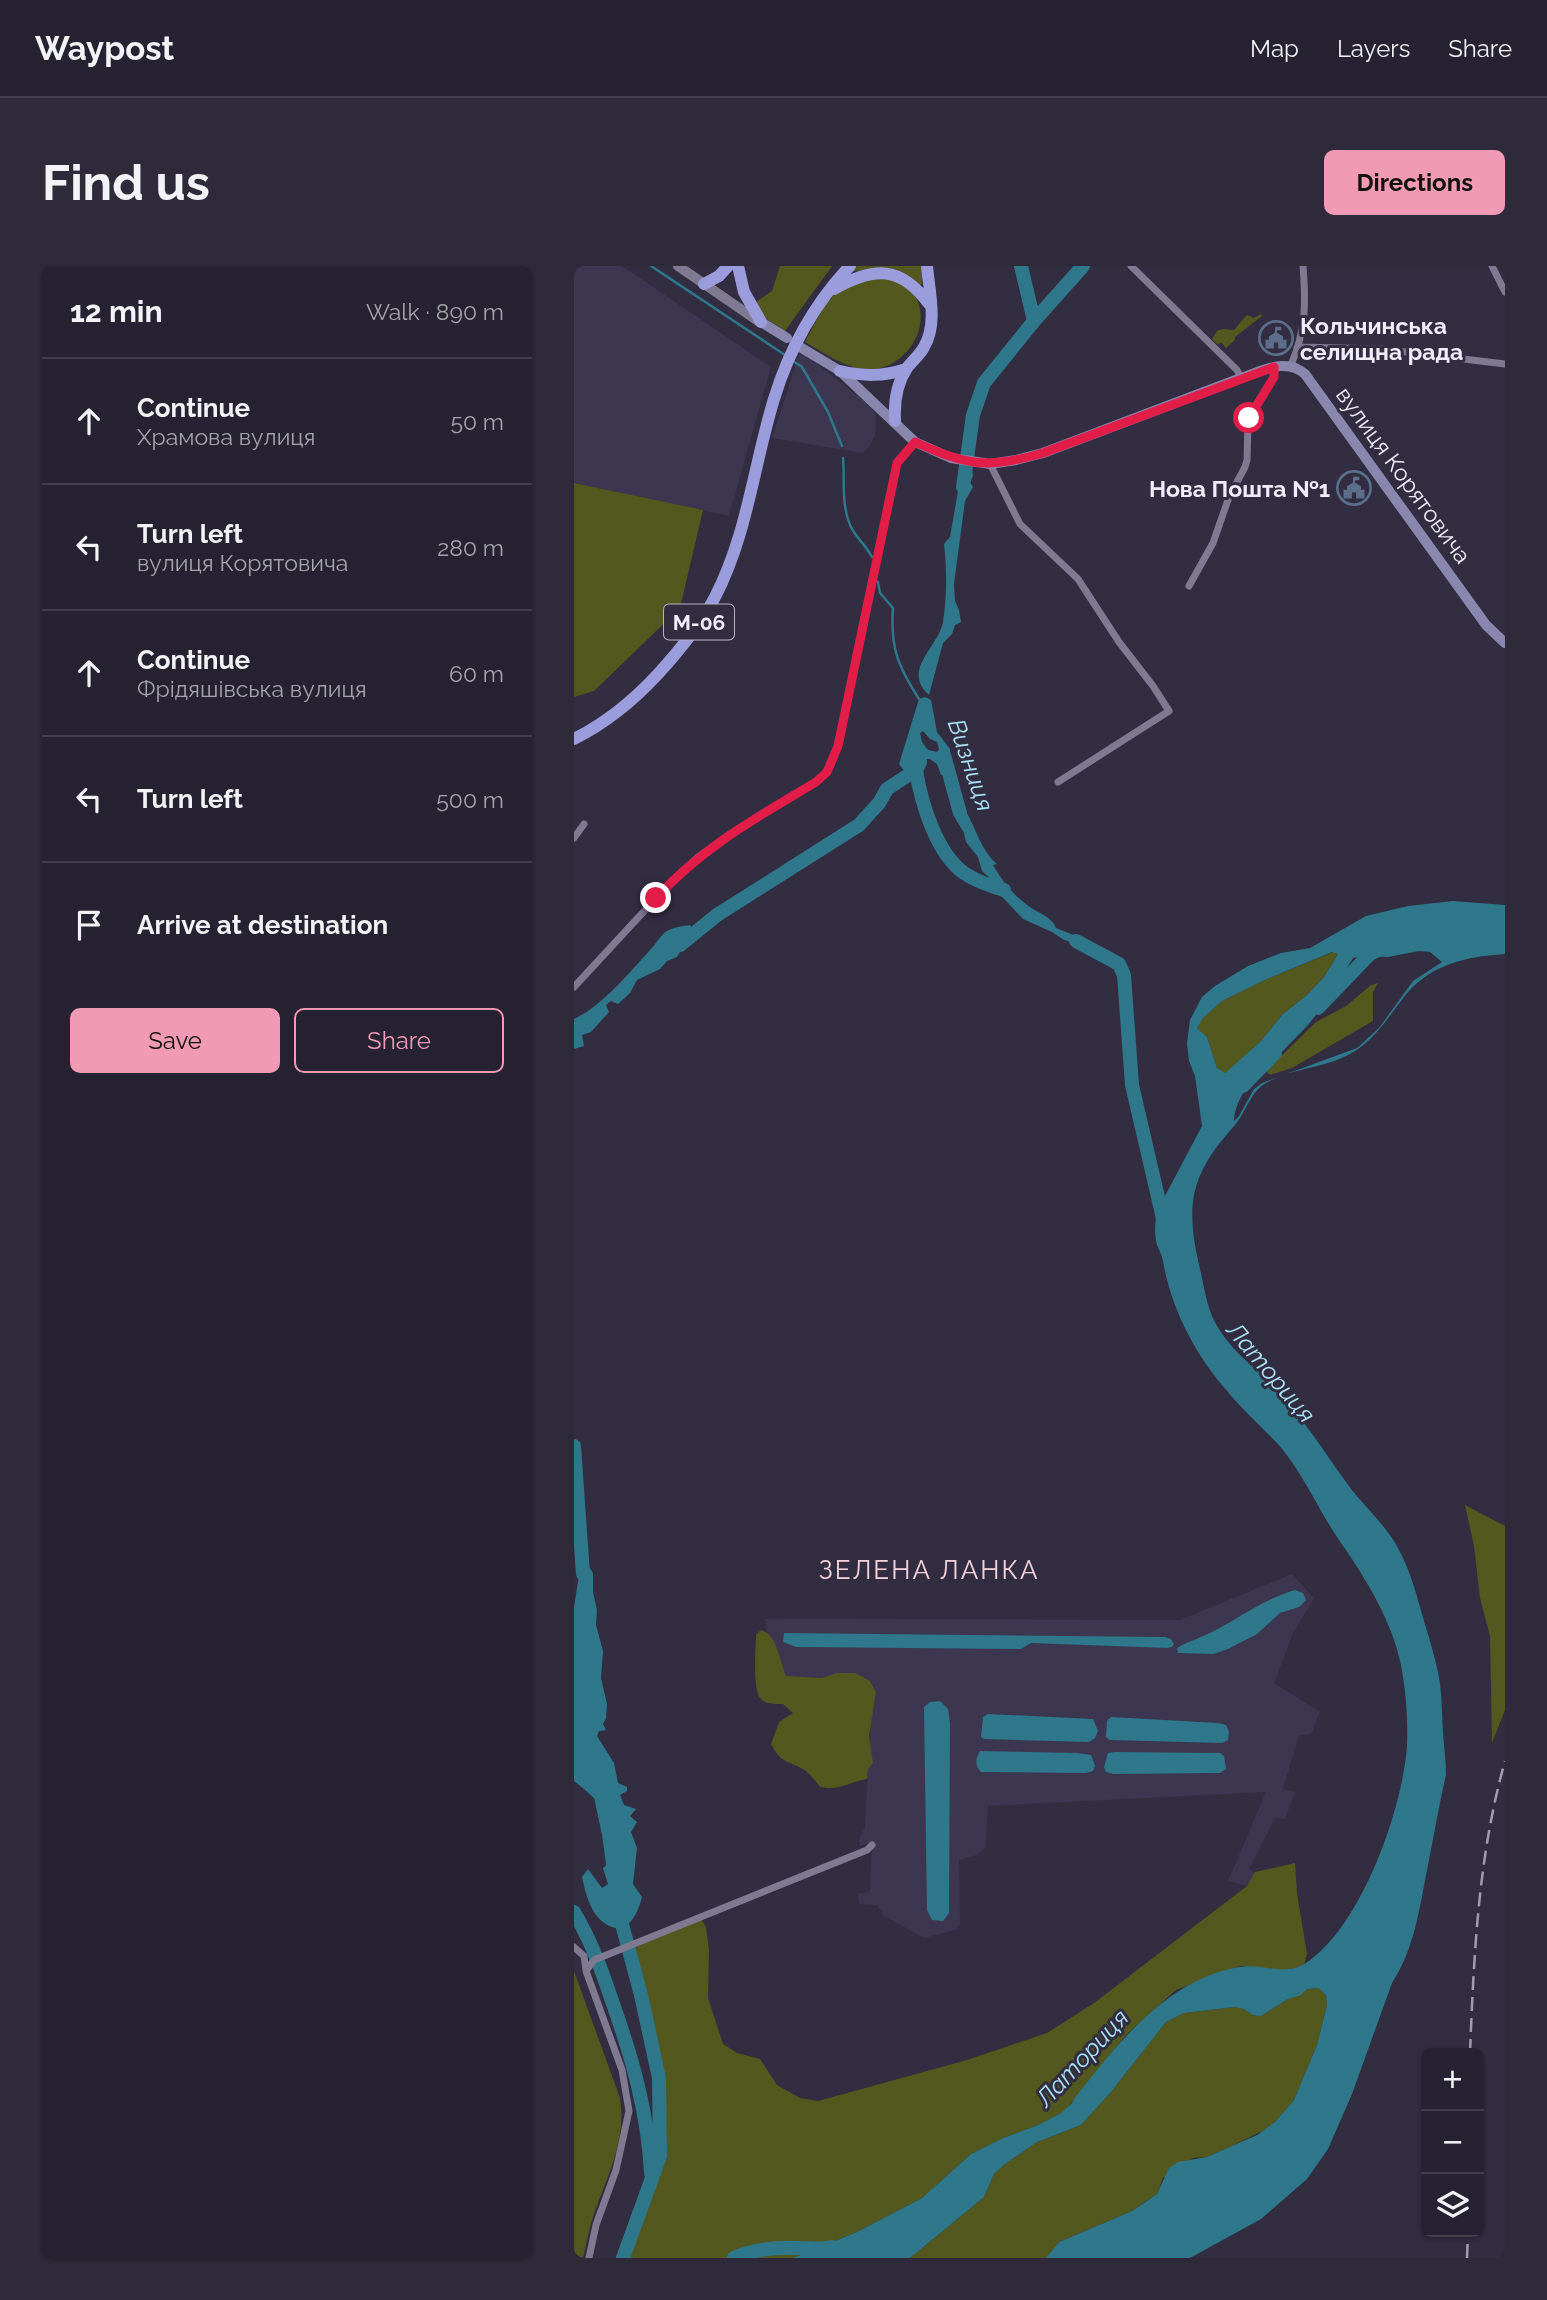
<!DOCTYPE html>
<meta charset="utf-8">
<style>
:root{--surface:#262231;--page:#2e2a39;--text:#f1f3f6;--muted:#a4a4ab;--line:#423f4d;--accent:#f09ab5}
body{margin:0;font-family:Raleway,sans-serif;background:var(--page);color:var(--text)}
.controls{position:absolute;right:21px;bottom:21px;display:grid;overflow:hidden;border-radius:10px;box-shadow:0 2px 5px #0004}
.controls button{width:63px;height:63px;display:grid;place-items:center;padding:0;border:0;border-bottom:2px solid var(--line);background:var(--surface);color:var(--text);font:35px sans-serif}
.stop{position:absolute;width:21px;height:21px;margin:-16px;border:5px solid #e11d48;border-radius:50%;background:#fff}
.stop.end{background:#e11d48;border-color:#fff;box-shadow:0 2px 7px #0008}
.list{margin:0;padding:0;list-style:none}
h2{display:flex;justify-content:space-between;align-items:center;height:91px;margin:0;padding:0 28px;font-size:30px}
h2 small{font-size:23px;font-weight:400;color:var(--muted)}
.list li{display:grid;grid-template-columns:46px 1fr auto;gap:21px;align-items:center;box-sizing:border-box;height:126px;padding:0 28px;border-top:2px solid var(--line)}
.list b{display:block;font-size:26px;white-space:nowrap}
.list p{margin:0;font-size:23px;white-space:nowrap;color:var(--muted)}
.list em{font-size:23px;font-style:normal;color:var(--muted)}
.actions{display:flex;gap:14px;padding:21px 28px}
.actions a{flex:1;padding:16px 0;border:2px solid var(--accent);border-radius:10px;text-align:center;font-size:24px;color:var(--accent)}
.actions .main{background:var(--accent);color:#111}
.icon{flex:none;width:38px;height:38px;fill:none;stroke:currentColor;stroke-width:2;stroke-linecap:round;stroke-linejoin:round}
.map{position:relative;flex:none;width:931px;height:1992px;overflow:hidden;border-radius:10px}
header{display:flex;align-items:center;gap:42px;box-sizing:border-box;height:98px;padding:0 35px;background:var(--surface);border-bottom:2px solid var(--line)}
header strong{font-size:33px}
nav{display:flex;gap:38px;margin-inline-start:auto;font-size:24px}
.intro{display:flex;align-items:center;justify-content:space-between;box-sizing:border-box;height:168px;padding:0 42px}
h1{margin:0;font-size:49px}
.button{padding:18px 32px;border-radius:10px;background:var(--accent);color:#111;font-size:24px;font-weight:700}
main{display:flex;gap:42px;padding:0 42px}
aside{flex:1;background:var(--surface);border-radius:10px;box-shadow:0 2px 5px #0004}
.map>svg:first-child{display:block}
.built{fill:#3c3650}
.green{fill:#52581e}
.water{fill:#2f778b;fill-rule:evenodd}
.lines{fill:none;stroke-linecap:round;stroke-linejoin:round}
.stream{stroke:#2f778b;stroke-width:2.5}
.river{stroke:#2f778b;stroke-width:14}
.minor{stroke:#7f7a92;stroke-width:7}
.tertiary{stroke:#7f7a92;stroke-width:10}
.secondary{stroke:#8987ae;stroke-width:10}
.trunk{stroke:#9a9cdc;stroke-width:12}
.rail{stroke:#a19dae;stroke-width:2.5;stroke-dasharray:14 7;stroke-linecap:butt}
.route{stroke:#e11d48;stroke-width:9}
.labels{text-anchor:middle;dominant-baseline:central;stroke-width:6;stroke-linejoin:round;paint-order:stroke}
.shield{fill:#322d41;stroke:#b7b3c3;stroke-width:2}
.shield-label{font-size:21px;font-weight:bold;fill:#f0edfb}
.poi-label{font-size:23px;font-weight:bold;fill:#f0edfb;stroke:#322d41;text-anchor:start}
.street-label{font-size:23px;fill:#f0edfb;stroke:#322d41}
.water-label{font-size:24px;font-style:italic;fill:#aae4f6;stroke:#322d41}
.quarter-label{font-size:26px;letter-spacing:2px;fill:#f5d3dc;stroke:#322d41}
</style>
<header>
<strong>Waypost</strong>
<nav><a>Map</a><a>Layers</a><a>Share</a></nav>
</header>
<div class="intro"><h1>Find us</h1><a class="button">Directions</a></div>
<main>
<aside>
<h2>12 min<small>Walk · 890 m</small></h2>
<ul class="list">
<li><svg class="icon" aria-label="ahead" viewBox="0 0 24 24"><path d="M12 20V5M6 11l6-6 6 6"/></svg><div><b>Continue</b><p>Храмова вулиця</p></div><em>50 m</em></li>
<li><svg class="icon" aria-label="left" viewBox="0 0 24 24"><path d="M17 20v-9H6M10 6l-5 5 5 5"/></svg><div><b>Turn left</b><p>вулиця Корятовича</p></div><em>280 m</em></li>
<li><svg class="icon" aria-label="ahead" viewBox="0 0 24 24"><path d="M12 20V5M6 11l6-6 6 6"/></svg><div><b>Continue</b><p>Фрідяшівська вулиця</p></div><em>60 m</em></li>
<li><svg class="icon" aria-label="left" viewBox="0 0 24 24"><path d="M17 20v-9H6M10 6l-5 5 5 5"/></svg><div><b>Turn left</b></div><em>500 m</em></li>
<li><svg class="icon" aria-label="arrive" viewBox="0 0 24 24"><path d="M6 21V4h12l-3 4 3 4H6"/></svg><div><b>Arrive at destination</b></div></li>
</ul>
<div class="actions"><a class="main">Save</a><a>Share</a></div>
</aside>
<div class="map">
<svg width="931" height="1992" viewBox="0 0 931 1992">
<rect width="100%" height="100%" fill="#322d41"/>
<path class="built" d="M0,0H48L197,101L155,250L0,217Z
M229,87L294,138L302,149L301,170L295,181L288,187L198,172L225,89Z
M718,1308L740,1332L719,1367L700,1417L746,1446L737,1468L725,1469L709,1523L721,1526L711,1553L701,1552L675,1603L681,1606L673,1620L654,1615L692,1526L414,1540L411,1582L403,1589L385,1594L386,1658L381,1664L350,1672L310,1650L303,1639L285,1638L284,1628L296,1625L298,1577L286,1580L285,1573L291,1561L298,1420L200,1416L191,1353L606,1354Z"/>
<path class="green" d="M206,0H258L211,65L191,52L179,38L198,25Z
M279,0H348V18L345,20L315,3L280,5L278,2Z
M312,10C320,14 334,20 339,27C363,61 327,109 289,103C268,100 249,86 231,76C257,28 255,20 312,10Z
M687,48L688,50L661,71V74L652,82L648,77L643,78L638,73L643,65L649,63L660,64L671,51L673,49L680,52Z
M0,217L129,244L106,342L20,425L0,431Z
M759,686L764,688L750,711L733,729L709,748L686,776L651,808L643,802L633,771L623,762L628,752L648,735L693,713Z
M804,717L799,726V755L718,802L696,809L692,805L742,756L772,740L797,719Z
M891,1239L931,1260V1444L918,1477L916,1370L906,1332L900,1280Z
M187,1364C203,1368 206,1396 212,1410L248,1412L263,1407H281L296,1415L302,1426L295,1470L299,1497L294,1503L293,1513C274,1516 266,1525 246,1521C241,1515 236,1507 229,1503C212,1494 207,1497 197,1478L205,1456L219,1447L209,1438C201,1438 192,1439 187,1433C178,1424 182,1383 182,1369Z
M721,1597L723,1627L733,1688L730,1699L712,1705L667,1700L602,1724L552,1769L491,1845L464,1859L427,1873L397,1888L348,1932L283,1966L219,1992H49L86,1890L85,1812L67,1729L55,1685L80,1671L127,1653L132,1661L135,1684L134,1732L149,1778L163,1787L186,1793L203,1819L226,1832L244,1835L393,1794L473,1767L520,1737L673,1620L681,1606Z
M0,1705L46,1832C53,1876 31,1914 18,1954C14,1967 12,1980 9,1992H0Z
M744,1722L752,1729L753,1739L743,1779L720,1834L701,1856L694,1862L658,1880L633,1891L619,1892L589,1912L583,1928L569,1937L558,1945L485,1976L472,1992H336L410,1931L420,1908L431,1898L463,1876L507,1859L537,1826L592,1756L610,1747L660,1741L670,1743L679,1749L687,1750L722,1728L734,1723Z"/>
<path class="water" d="M388,202L398,203L399,210L396,216L399,221L391,235L380,318L381,335L385,344L387,356L381,359L378,368L369,377L355,429C327,404 364,382 369,356C373,330 373,304 370,278L376,271Z
M351,431L357,434L363,466L376,483V492L381,506L367,509L363,498L356,493H353L349,506L350,515L341,519L325,498L345,433ZM349,465L356,473L363,476L365,483L363,486L354,484L348,476L346,467Z
M380,530C400,548 402,580 423,598L419,599C428,614 437,627 452,638C462,647 477,649 482,662L512,674L522,689L506,684L498,676L490,674L478,666L449,653L434,637L422,625L420,616L408,605L404,591L392,576L390,567L381,552L376,537Z
M879,635L931,639V688C889,691 853,699 827,735C810,757 797,779 770,791C744,803 713,803 689,819C676,828 671,847 661,859C614,911 611,941 627,1007C631,1026 634,1047 645,1063C658,1085 679,1100 697,1117C726,1147 748,1183 772,1216C788,1239 812,1258 825,1284C837,1306 843,1331 850,1355C856,1376 863,1396 866,1418C868,1434 868,1450 869,1466C870,1481 872,1495 872,1509C865,1539 860,1569 854,1599C846,1639 841,1682 818,1717L778,1828L754,1883L733,1913L687,1953L616,1992H472L485,1976L558,1945L583,1928L595,1902L604,1896L633,1891L683,1869L701,1856L720,1834L743,1779L753,1739L752,1729L744,1722L734,1723L722,1728L687,1750L679,1749L670,1743L660,1741L610,1747L592,1756L537,1826L507,1859L463,1876L431,1898L420,1908L410,1931L336,1992H219L283,1966L348,1932L397,1888L427,1873L464,1859L495,1843L500,1833C542,1779 594,1712 666,1701C689,1697 710,1711 732,1697C787,1661 829,1543 833,1479C834,1453 832,1425 827,1399C818,1355 792,1313 767,1277C746,1247 732,1213 709,1184C692,1164 671,1147 654,1126C622,1090 597,1043 589,995C588,989 585,984 583,979C580,968 581,956 583,945L628,860L621,810L615,795L613,777L616,754L628,731L641,720L674,700L707,687L736,682L792,650L834,640ZM845,685L856,686L868,696L839,715L805,762L783,782L688,817L680,823L665,850L660,855C661,834 675,820 684,802L699,795L734,759L753,735L779,692L789,690L814,691ZM758,686L764,688L750,711L733,729L709,748L686,776L651,807L643,802L633,771L623,762L629,752L648,735L693,713Z
M116,659L121,667L119,677L109,681L103,691L93,695L86,703L63,714L56,727L44,738L37,735L32,739L35,746L17,766L8,769L10,780L0,783V753C27,741 56,706 76,684C81,679 85,672 90,667C97,662 107,660 116,659Z
M8,1291L19,1307V1326L23,1344L22,1359L29,1385L27,1412L33,1438L32,1452L29,1458L32,1464L25,1465L23,1470L40,1497L44,1517L53,1521V1525L46,1529L50,1539L62,1543L56,1550L63,1556L57,1566L63,1582L59,1618L68,1631C64,1646 60,1654 49,1663C21,1662 13,1635 8,1611L14,1603L28,1622L34,1618L29,1602L38,1595C33,1552 36,1542 0,1515V1341Z
M721,1324L729,1327L732,1334L725,1341L706,1347L683,1368L654,1383L640,1388L604,1387L603,1382C614,1375 627,1372 638,1366C666,1352 690,1333 721,1324Z
M210,1367L591,1371L597,1373L600,1378L598,1381L593,1382L457,1377L447,1383L222,1381L209,1376Z
M366,1435L374,1443L376,1457L375,1647L369,1655L358,1654L353,1644L350,1441L356,1436Z
M414,1448L519,1453L524,1465L521,1472L515,1476L410,1473L407,1471L409,1451Z
M537,1451L644,1457L652,1459L655,1466L654,1474L648,1477L536,1474L532,1471L533,1455Z
M406,1485L503,1487L517,1489L521,1500L519,1505L512,1507L407,1506C400,1499 402,1492 406,1485Z
M541,1486L646,1487L650,1490L652,1503L646,1507L539,1508L532,1506L530,1501L534,1487Z"/>
<g class="lines">
<path class="stream" d="M77,0L211,89
M219,95L228,101L254,146L268,180
M269,192C271,215 267,237 276,259C281,271 292,279 298,291
M304,316L306,327L319,342C316,382 324,400 345,433
M713,1732L726,1728L731,1723
M488,1848L499,1838"/>
<path class="river" d="M460,55L509,0
M389,221L399,149L410,117L460,55L447,0
M370,489L386,547
M342,504C347,536 362,587 390,607C402,615 416,620 430,624
M502,675L545,698L550,709L558,819L590,957
M106,679L143,649L285,559L305,537L313,523L342,504L346,496
M744,742L796,688L808,682
M669,820L701,787
M0,1180L9,1308
M26,1526L35,1568L41,1613
M0,1646C17,1675 27,1702 38,1735C58,1791 74,1847 77,1907
M45,1647L67,1729L85,1812L86,1890L49,1992
M160,1992C180,1983 202,1981 225,1982C237,1982 246,1984 258,1981"/>
<path class="minor" d="M557,0L663,104L667,112
M918,0L931,26
M725,81L807,83L931,98
M717,99C732,64 732,38 729,0
M416,198L446,258L504,313L545,376L579,420L595,445L484,516
M615,320L639,277L655,231L671,201L673,194L674,156L677,147L700,111V101
M0,572L10,558
M0,721L97,616L124,591L155,569L242,516L253,506L264,480L323,197L341,176
M0,1681L10,1690L12,1704
M15,1992L22,1959L42,1904L55,1845L48,1804L12,1705L20,1694L293,1584L298,1579"/>
<path class="tertiary" d="M104,0L184,55"/>
<path class="secondary" d="M187,56L213,72
M226,81L266,105L341,176L377,192L416,198L442,194L469,187L667,112C688,105 712,91 731,108L912,359L931,377"/>
<path class="trunk" d="M164,0L170,26L187,56
M130,18L145,10L154,0
M260,23C301,0 327,0 355,38
M266,105C289,110 309,111 332,103
M321,155C320,137 323,117 333,102C338,95 346,89 350,81C364,58 355,25 353,0
M0,473C32,457 60,434 84,408C105,385 126,360 141,331C173,270 180,198 200,133C215,84 241,37 276,0"/>
<path class="rail" d="M896,1787C900,1688 904,1591 931,1495
M893,1992L894,1966"/>
</g>
<g class="lines">
<path class="route" d="M82,632C130,580 182,552 242,516L253,506L264,480L323,197L341,176C394,200 412,203 469,187L700,101V111L675,152"/>
</g>
<defs>
<g id="civic-ring" transform="scale(1.75)"><circle r="9.5" fill="#322d41" stroke="#5c6f8a" stroke-width="1.5"/><path d="M-.6-6.5H3V-4.5H.6V-3L4-1V1h2V6H-6V1h2V-1L-.6-3ZM-1.2 2.5V6h2.4V2.5Z" fill="#5c6f8a"/></g>
</defs>
<g fill-rule="evenodd">
<use href="#civic-ring" x="702" y="72"/>
<use href="#civic-ring" x="780" y="222"/>
</g>
<g class="labels">
<rect class="shield" x="90" y="338.5" width="70" height="35" rx="5"/>
<g class="shield-label">
<text x="125" y="356">М-06</text>
</g>
<g class="poi-label">
<text x="726" y="59">Кольчинська<tspan x="726" dy="26">селищна рада</tspan></text>
<text x="756" y="222" text-anchor="end">Нова Пошта №1</text>
</g>
<g class="street-label">
<text transform="translate(830 209) rotate(54)">вулиця Корятовича</text>
</g>
<g class="water-label">
<text transform="translate(397 499) rotate(71)">Визниця</text>
<text transform="translate(697 1106) rotate(50)">Латориця</text>
<text transform="translate(508 1792) rotate(-47)">Латориця</text>
</g>
<g class="quarter-label">
<text x="355" y="1304">ЗЕЛЕНА ЛАНКА</text>
</g>
</g>
</svg>
<div class="controls">
<button>+</button>
<button>−</button>
<button><svg class="icon" aria-label="layers" viewBox="0 0 24 24"><path d="M12 4l9 5-9 5-9-5zM3 14l9 5 9-5"/></svg></button>
</div>
<div class="stop" style="left:675px;top:152px"></div>
<div class="stop end" style="left:82px;top:632px"></div>
</div>
</main>
